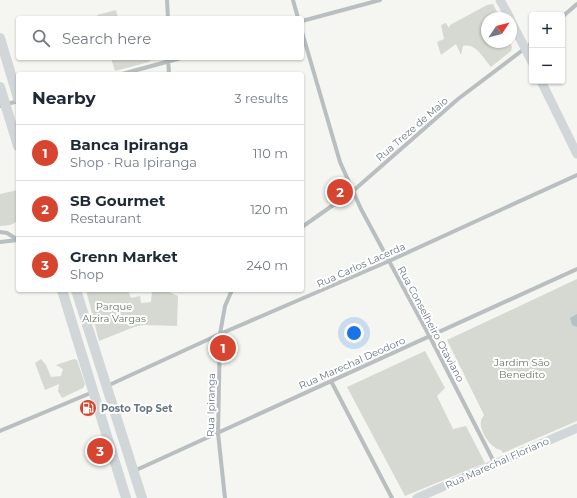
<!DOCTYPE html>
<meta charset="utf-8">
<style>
:root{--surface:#fff;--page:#f6f6f7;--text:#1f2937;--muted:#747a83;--line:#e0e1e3;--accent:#d7442f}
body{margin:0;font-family:Montserrat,sans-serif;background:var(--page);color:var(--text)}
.controls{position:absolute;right:12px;top:12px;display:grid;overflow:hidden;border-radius:4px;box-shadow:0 1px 3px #0004}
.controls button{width:36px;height:36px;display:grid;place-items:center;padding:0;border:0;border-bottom:1px solid var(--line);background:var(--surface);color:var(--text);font:20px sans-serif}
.compass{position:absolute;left:481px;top:12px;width:36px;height:36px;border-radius:50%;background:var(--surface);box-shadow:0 1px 3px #0004;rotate:55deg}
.you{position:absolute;left:354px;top:333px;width:14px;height:14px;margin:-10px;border:3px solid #fff;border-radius:50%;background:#1a73e8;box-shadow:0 0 0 6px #1a73e833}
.badge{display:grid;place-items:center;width:26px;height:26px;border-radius:50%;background:var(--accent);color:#fff;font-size:13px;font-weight:700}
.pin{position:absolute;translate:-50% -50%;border:2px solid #fff;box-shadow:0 1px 4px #0006}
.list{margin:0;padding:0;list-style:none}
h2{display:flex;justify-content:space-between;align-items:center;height:52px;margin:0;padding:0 16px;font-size:17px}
h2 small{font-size:13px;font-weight:400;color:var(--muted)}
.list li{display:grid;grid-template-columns:26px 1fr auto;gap:12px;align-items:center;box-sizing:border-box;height:56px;padding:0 16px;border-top:1px solid var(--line)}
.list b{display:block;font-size:15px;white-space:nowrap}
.list p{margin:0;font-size:13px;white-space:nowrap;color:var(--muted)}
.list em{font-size:13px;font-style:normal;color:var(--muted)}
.icon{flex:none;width:22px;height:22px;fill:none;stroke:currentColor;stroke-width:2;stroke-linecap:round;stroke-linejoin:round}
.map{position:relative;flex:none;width:577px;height:498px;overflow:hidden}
.search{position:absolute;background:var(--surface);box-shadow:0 1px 3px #0004;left:16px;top:16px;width:288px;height:44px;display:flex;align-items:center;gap:10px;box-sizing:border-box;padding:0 14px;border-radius:4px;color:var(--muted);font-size:15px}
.panel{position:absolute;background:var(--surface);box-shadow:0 1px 3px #0004;left:16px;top:72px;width:288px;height:220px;border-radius:4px}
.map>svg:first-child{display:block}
.green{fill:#d5d9d1}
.water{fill:#b4c1c4}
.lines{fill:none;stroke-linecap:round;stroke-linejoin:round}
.street{stroke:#b9bfc1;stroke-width:4}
.secondary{stroke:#d1d6d9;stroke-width:9}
.primary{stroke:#d1d6d9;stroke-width:10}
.labels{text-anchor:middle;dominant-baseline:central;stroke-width:4;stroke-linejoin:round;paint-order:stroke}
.street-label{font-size:10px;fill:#667881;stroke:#fff}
.park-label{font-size:10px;fill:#6a7864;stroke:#fff}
.poi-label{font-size:10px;font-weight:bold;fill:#667881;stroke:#fff;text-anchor:start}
</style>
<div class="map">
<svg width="577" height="498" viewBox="0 0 577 498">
<rect width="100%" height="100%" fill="#f5f5f1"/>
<path class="green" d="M493,4L500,18H487V42H510L512,47L511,51L491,67C483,58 476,43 463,46L461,55L456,44L441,55L437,42L444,39L441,25L446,23L449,28L450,25L487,5Z
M116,10L118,18H98L97,15Z
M111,58H153L149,62L115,71Z
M18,190V220C13,226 7,225 0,226V194Z
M577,279V421L503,453L501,450C491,449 479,431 481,421C481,419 483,417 484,415L447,340Z
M86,290H128L131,298L140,296L141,303L151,302L152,290H165L178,296L177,326L143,325L134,327L99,341Z
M425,351L445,388L437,396L453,429L466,426L485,463L405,496L347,387Z
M41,359L46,365L51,377L61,376L63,369L56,365L74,359L77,360L85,384L83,388L62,398L58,391L59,384L45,390L35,363Z"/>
<path class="water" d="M577,314V327L572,325L570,318Z"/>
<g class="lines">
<path class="street" d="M167,0L168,18
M293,0L298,18
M562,17L577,4
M302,21L380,0
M302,32L340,162L361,209L430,337L495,464
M168,58L169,74
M122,74L181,58
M0,106L18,101
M302,227L353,191L458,99L532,43
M0,232L7,233L18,240
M0,242L18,240
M331,381L392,498
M107,386L220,334L389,261L577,175
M0,431L93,392
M134,471L577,269
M225,498L218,433L220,334L225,306L232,290"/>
<path class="secondary" d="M500,0L510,18
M511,21L532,62
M541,81L577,154
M417,498L577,428"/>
<path class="primary" d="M0,38L18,98
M0,87L18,146
M62,290L126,498
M76,290L142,498"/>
</g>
<defs>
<g id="fuel-disc" transform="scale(0.9)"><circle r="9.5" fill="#d7442f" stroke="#fff"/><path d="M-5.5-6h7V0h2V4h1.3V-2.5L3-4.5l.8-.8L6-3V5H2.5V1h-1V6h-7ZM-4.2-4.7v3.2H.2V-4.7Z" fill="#fff"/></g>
</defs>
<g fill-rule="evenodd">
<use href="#fuel-disc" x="88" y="408"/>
</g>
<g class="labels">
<g class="street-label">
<text transform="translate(412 129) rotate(-41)">Rua Treze de Maio</text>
<text transform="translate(361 265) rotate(-24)">Rua Carlos Lacerda</text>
<text transform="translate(431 324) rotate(62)">Rua Conselheiro Otaviano</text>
<text transform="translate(352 363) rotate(-24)">Rua Marechal Deodoro</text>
<text transform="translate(211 405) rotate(-89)">Rua Ipiranga</text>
<text transform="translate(497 463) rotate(-24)">Rua Marechal Floriano</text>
</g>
<g class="park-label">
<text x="114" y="306">Parque<tspan x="114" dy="12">Alzira Vargas</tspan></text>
<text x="522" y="362">Jardim São<tspan x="522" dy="12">Benedito</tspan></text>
</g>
<g class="poi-label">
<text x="101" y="408">Posto Top Set</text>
</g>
</g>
</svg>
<div class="controls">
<button>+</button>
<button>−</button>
</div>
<svg class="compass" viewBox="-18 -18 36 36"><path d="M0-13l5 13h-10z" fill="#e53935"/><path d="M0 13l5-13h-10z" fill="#747a83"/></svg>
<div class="you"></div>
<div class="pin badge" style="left:223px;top:348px">1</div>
<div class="pin badge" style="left:340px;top:192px">2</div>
<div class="pin badge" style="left:100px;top:451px">3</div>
<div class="search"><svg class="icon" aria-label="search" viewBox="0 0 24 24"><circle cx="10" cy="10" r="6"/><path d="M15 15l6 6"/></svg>Search here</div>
<section class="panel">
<h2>Nearby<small>3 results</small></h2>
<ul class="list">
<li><span class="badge">1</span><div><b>Banca Ipiranga</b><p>Shop · Rua Ipiranga</p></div><em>110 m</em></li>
<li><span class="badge">2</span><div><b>SB Gourmet</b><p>Restaurant</p></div><em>120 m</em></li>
<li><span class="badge">3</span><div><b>Grenn Market</b><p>Shop</p></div><em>240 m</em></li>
</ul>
</section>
</div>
